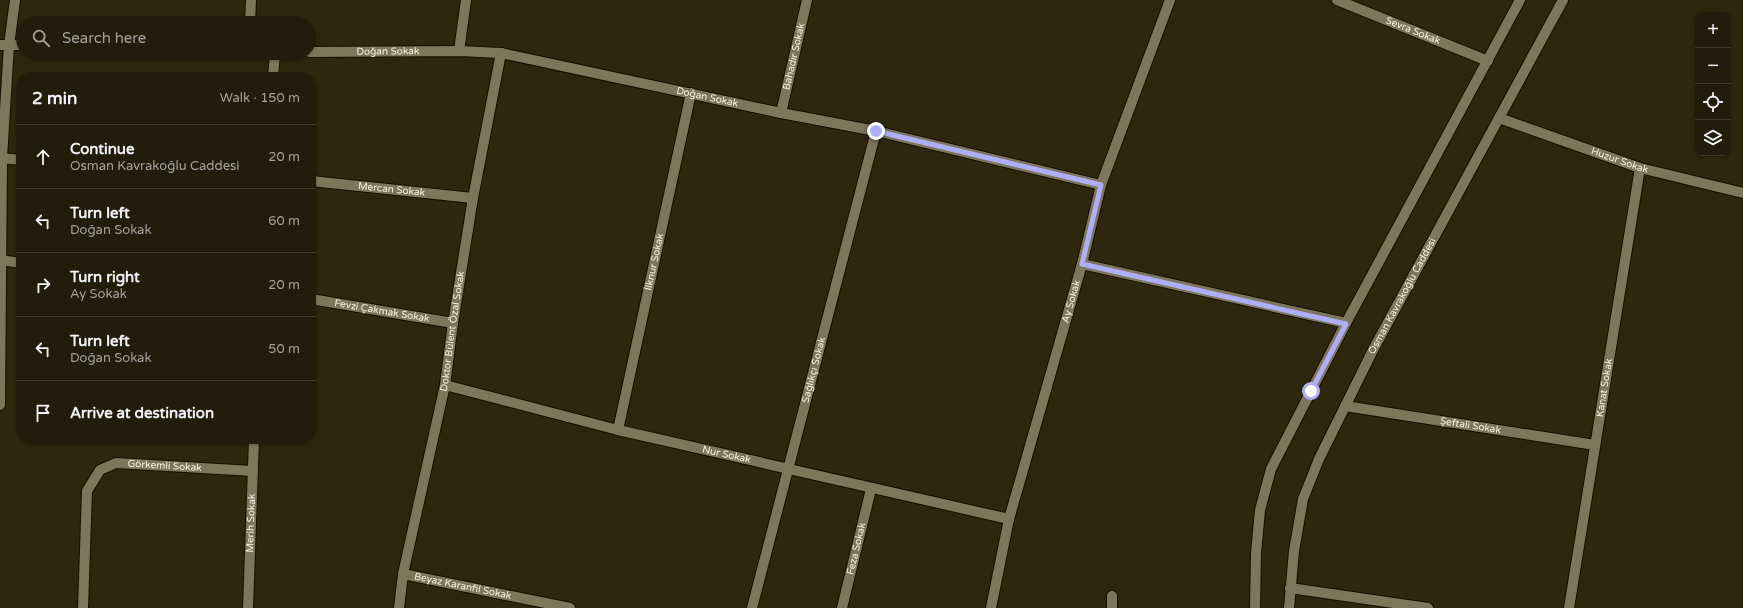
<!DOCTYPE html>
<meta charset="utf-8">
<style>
:root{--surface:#221d0a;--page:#2a2613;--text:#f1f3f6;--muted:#a2a29c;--line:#3f3b2b}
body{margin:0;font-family:"Varela Round",sans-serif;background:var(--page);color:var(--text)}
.controls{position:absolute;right:12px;top:12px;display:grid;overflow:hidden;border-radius:8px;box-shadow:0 1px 3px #0004}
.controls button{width:36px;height:36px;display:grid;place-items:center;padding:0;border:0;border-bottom:1px solid var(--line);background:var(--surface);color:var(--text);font:20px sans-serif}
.stop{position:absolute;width:12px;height:12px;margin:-9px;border:3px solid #afaefa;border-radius:50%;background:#fff}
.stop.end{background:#afaefa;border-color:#fff;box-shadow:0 1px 4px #0008}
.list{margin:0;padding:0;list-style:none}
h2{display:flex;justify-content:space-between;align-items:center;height:52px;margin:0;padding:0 16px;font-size:17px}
h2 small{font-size:13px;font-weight:400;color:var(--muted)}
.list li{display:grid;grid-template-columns:26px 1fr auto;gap:12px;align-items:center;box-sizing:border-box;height:64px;padding:0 16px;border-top:1px solid var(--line)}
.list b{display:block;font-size:15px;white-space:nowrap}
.list p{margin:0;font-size:13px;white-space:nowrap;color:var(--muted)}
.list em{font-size:13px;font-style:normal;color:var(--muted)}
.icon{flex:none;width:22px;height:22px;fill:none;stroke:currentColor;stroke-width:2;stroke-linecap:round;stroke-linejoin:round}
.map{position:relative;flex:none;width:1743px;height:608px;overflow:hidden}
.search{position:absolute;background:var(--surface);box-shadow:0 1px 3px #0004;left:16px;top:16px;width:300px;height:44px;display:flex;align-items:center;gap:10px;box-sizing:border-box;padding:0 14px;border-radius:22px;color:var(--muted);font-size:15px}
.panel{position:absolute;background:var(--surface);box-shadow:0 1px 3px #0004;left:16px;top:72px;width:300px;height:372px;border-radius:16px}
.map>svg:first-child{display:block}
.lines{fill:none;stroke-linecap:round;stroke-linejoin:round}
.minor-casing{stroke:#150f00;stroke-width:12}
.minor{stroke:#7d765b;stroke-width:10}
.route{stroke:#afaefa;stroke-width:5}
.labels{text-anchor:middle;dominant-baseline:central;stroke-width:3.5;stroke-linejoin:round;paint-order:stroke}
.street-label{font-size:10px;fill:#f5f1e2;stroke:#231d04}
</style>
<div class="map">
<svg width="1743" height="608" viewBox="0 0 1743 608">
<rect width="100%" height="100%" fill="#2d270e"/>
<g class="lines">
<g class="minor-casing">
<g id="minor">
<path id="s1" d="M1337,0L1488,61"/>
<path d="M250,23L251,0"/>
<path d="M0,45H23"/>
<path d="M459,51L466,0"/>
<path id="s2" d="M309,52L459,51L501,53L781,113L876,131L1101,185"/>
<path d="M273,77L275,53"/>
<path id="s3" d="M781,113L807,0"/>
<path id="s4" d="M1499,118L1640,168L1743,193"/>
<path d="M0,158L21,160"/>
<path id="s5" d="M311,181L473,198"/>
<path d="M0,260L21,263"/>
<path d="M1082,264L1346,323"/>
<path id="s6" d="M311,299L453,323"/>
<path id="s7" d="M445,385L618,430L1009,519"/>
<path d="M0,405L2,158L9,45L15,0"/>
<path id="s8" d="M1345,406L1595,445"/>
<path id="s9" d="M618,430L691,93"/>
<path id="s10" d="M403,574L570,608"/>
<path d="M1290,588L1428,608"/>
<path d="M1112,596V608"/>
<path id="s11" d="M83,608L87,491L100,470L116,463L253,471"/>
<path id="s12" d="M248,608L254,439"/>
<path id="s13" d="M399,608L403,574L445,385L453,323L473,198L501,53"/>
<path id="s14" d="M752,608L876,131"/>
<path id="s15" d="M842,608L871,489"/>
<path id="s16" d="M991,608L1009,519L1082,264L1101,185L1170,0"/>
<path d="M1255,608L1256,553L1260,510L1271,469L1346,323L1520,0"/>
<path id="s17" d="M1289,608L1294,551L1303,499L1319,459L1373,350L1563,0"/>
<path id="s18" d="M1569,608L1640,168"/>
</g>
</g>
<use href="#minor" class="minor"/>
</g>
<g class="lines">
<path class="route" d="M876,131L1101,185L1082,264L1346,324L1311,391"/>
</g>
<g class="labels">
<g class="street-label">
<text stroke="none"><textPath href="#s1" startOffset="82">Sevra Sokak</textPath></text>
<text stroke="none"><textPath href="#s2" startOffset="79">Doğan Sokak</textPath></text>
<text stroke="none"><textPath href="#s3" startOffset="58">Bahadır Sokak</textPath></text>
<text stroke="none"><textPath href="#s2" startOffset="403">Doğan Sokak</textPath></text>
<text stroke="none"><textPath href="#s4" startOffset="128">Huzur Sokak</textPath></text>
<text stroke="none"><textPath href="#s5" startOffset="81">Mercan Sokak</textPath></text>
<text stroke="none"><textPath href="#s9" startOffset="172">İlknur Sokak</textPath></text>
<text stroke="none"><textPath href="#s17" startOffset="336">Osman Kavrakoğlu Caddesi</textPath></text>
<text stroke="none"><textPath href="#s16" startOffset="317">Ay Sokak</textPath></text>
<text stroke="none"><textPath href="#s6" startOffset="72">Fevzi Çakmak Sokak</textPath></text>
<text stroke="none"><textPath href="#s13" startOffset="282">Doktor Bülent Özal Sokak</textPath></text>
<text stroke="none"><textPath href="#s14" startOffset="246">Sağlıkçı Sokak</textPath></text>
<text stroke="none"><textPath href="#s18" startOffset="223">Kanat Sokak</textPath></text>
<text stroke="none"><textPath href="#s8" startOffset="127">Şeftali Sokak</textPath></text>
<text stroke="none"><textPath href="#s7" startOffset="290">Nur Sokak</textPath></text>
<text stroke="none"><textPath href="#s11" startOffset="208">Görkemli Sokak</textPath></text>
<text stroke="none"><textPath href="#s12" startOffset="85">Merih Sokak</textPath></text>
<text stroke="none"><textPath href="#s15" startOffset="61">Feza Sokak</textPath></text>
<text stroke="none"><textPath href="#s10" startOffset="61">Beyaz Karanfil Sokak</textPath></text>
</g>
</g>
</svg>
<div class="controls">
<button>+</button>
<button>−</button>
<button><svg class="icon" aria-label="locate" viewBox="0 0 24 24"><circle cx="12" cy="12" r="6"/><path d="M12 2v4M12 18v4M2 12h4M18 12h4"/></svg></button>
<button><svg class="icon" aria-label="layers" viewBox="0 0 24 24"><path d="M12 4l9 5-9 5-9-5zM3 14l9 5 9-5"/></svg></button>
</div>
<div class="stop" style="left:1311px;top:391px"></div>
<div class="stop end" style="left:876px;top:131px"></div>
<div class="search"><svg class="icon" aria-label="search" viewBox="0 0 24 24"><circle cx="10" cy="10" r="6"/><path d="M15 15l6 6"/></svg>Search here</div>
<section class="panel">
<h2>2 min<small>Walk · 150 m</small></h2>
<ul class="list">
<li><svg class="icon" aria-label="ahead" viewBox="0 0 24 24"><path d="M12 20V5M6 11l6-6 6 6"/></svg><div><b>Continue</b><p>Osman Kavrakoğlu Caddesi</p></div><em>20 m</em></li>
<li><svg class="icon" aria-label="left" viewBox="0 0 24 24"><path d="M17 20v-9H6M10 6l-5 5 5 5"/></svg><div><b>Turn left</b><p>Doğan Sokak</p></div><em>60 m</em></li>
<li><svg class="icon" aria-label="right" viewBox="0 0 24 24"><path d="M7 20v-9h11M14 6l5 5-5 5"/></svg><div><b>Turn right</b><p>Ay Sokak</p></div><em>20 m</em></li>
<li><svg class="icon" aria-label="left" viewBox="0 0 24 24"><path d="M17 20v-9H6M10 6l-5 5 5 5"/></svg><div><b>Turn left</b><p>Doğan Sokak</p></div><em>50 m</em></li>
<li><svg class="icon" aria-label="arrive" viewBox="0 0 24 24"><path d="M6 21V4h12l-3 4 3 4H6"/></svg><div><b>Arrive at destination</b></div></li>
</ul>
</section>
</div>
